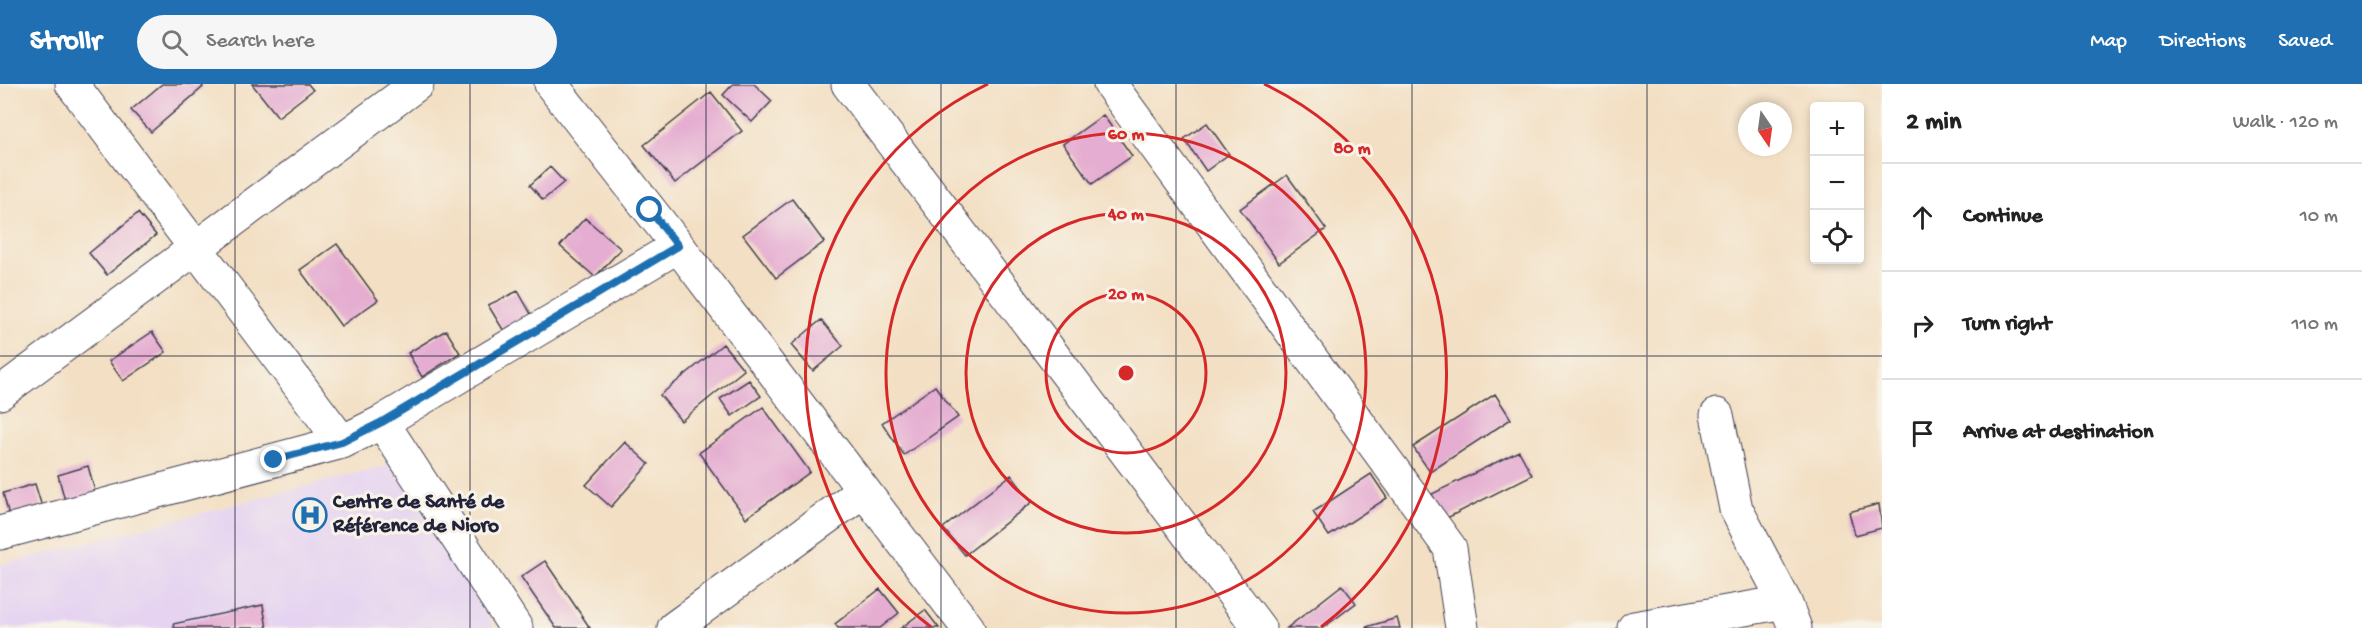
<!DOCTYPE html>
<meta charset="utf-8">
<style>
:root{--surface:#fff;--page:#f6f6f6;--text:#222;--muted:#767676;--line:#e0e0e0;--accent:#1f6fb2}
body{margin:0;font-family:"Gochi Hand",sans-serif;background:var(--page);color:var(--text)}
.controls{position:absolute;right:18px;top:18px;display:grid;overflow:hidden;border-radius:6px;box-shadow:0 3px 9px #0003}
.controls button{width:54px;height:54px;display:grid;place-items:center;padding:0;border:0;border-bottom:2px solid var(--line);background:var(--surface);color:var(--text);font:30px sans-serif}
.compass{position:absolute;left:1738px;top:18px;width:54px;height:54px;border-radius:50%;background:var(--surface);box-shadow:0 3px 9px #0003;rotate:167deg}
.stop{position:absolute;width:18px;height:18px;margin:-14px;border:4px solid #1f6fb2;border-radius:50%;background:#fff}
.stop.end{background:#1f6fb2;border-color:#fff;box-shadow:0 2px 6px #0008}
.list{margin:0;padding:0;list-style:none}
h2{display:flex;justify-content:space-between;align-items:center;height:78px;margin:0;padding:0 24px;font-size:26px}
h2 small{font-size:20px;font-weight:400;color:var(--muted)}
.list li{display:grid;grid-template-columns:39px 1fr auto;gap:18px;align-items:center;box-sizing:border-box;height:108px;padding:0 24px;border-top:2px solid var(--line)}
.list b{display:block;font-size:22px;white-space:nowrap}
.list em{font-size:20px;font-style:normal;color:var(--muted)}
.icon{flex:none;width:33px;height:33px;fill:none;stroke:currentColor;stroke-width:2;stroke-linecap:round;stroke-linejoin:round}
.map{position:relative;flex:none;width:1882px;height:544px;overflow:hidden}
header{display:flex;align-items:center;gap:36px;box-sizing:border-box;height:84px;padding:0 30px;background:var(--accent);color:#fff}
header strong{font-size:28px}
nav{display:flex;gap:33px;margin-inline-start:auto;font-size:21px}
.search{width:420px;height:54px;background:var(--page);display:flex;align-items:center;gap:15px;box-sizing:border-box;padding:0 21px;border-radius:33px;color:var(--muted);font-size:22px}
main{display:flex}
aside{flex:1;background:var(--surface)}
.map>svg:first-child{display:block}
.built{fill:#e5d3f1}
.building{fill:#e5add1}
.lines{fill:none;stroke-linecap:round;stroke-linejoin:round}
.minor-casing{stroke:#413e4f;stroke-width:35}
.minor{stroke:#fff;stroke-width:33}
.route{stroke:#1f6fb2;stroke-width:8}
.grid{fill:none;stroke:#22223b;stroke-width:1.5;stroke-opacity:0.55}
.ring{fill:none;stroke:#d62828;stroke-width:3}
.labels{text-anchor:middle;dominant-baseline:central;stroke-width:6;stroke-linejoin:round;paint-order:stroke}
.poi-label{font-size:21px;font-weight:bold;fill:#22223b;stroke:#f7f3e8;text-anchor:start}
.centre{fill:#d62828;stroke:#f7f3e8;stroke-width:3}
.ring-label{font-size:18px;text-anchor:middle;font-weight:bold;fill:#d62828;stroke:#f7f3e8;stroke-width:6;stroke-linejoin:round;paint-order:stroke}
</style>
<header>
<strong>Strollr</strong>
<div class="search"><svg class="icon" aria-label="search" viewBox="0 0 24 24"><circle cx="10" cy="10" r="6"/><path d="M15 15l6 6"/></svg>Search here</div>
<nav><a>Map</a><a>Directions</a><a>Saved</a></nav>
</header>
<main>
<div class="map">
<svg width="1882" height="544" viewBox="0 0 1882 544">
<rect width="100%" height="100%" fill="#f7f3e8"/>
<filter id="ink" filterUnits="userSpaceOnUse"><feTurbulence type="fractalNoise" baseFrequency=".0167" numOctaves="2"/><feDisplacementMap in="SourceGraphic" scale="12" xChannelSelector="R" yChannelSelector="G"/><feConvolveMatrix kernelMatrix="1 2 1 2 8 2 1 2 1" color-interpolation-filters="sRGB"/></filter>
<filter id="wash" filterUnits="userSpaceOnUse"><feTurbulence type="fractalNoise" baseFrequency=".008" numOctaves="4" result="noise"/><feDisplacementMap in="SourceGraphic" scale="24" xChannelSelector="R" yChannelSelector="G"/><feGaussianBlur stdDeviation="1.35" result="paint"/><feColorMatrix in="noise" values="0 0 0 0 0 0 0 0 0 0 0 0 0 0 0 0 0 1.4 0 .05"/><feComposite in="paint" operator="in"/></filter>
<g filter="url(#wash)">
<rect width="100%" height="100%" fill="#f3dfc3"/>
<path class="built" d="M392,380L495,544H0V481Z"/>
<g id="blocks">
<path class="building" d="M162,0H201L203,3L151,48L131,26Z
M252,0H308L313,6L278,33Z
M733,0H754L772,17L752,38L723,11Z
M711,8L742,47L675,99L644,61Z
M1103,31L1132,72L1092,100L1063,60Z
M1207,39L1229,70L1206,87L1184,55Z
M550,83L564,98L543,116L530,101Z
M1287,91L1326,145L1279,179L1240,125Z
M792,115L824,158L776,194L743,151Z
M138,129L156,151L107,191L89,169Z
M585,134L621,165L595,193L560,162Z
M337,160L378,216L341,242L300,186Z
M518,207L532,232L505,249L488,221Z
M821,236L843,262L813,287L791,261Z
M446,246L460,269L422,293L408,269Z
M152,248L166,268L123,297L109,277Z
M723,260L744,286L681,337L660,311Z
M749,296L761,312L732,332L720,315Z
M935,302L958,333L904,371L882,339Z
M1495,310L1511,335L1430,388L1413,363Z
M763,323L810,388L746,434L699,369Z
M625,358L649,380L611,423L586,401Z
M1519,367L1532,391L1445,435L1432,410Z
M88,382L96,411L66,420L58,391Z
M1371,390L1387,414L1329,452L1313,428Z
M1011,391L1032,418L965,471L943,444Z
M35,400L43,426L10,435L3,409Z
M1879,420L1882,444L1855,451L1849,428Z
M545,477L590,544H556L521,493Z
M1342,501L1356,519L1323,544H1287Z
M880,505L899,529L880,544H838L835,540Z
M263,521L267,544H174L173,540Z
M925,526L939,544H901Z
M1397,534L1400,544H1366V543Z"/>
</g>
</g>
<g filter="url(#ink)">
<use href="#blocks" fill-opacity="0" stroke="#413e4f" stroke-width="1.5"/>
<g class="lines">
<g class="minor-casing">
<path id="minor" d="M72,0L342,358
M551,0L678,162L968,544
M848,0L1259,544
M1110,0L1450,464L1462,544
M0,309L417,0
M1717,331L1736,425L1785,518L1795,544
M382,338L516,544
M0,449L342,358L382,338L678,162
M674,544L863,407
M1634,544L1785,518"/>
</g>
<use href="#minor" class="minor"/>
</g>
</g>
<g class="lines" filter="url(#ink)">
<path class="route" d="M274,376L342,358L382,338L678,162L650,126"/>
</g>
<path class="grid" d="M235,0V544M470,0V544M706,0V544M941,0V544M1176,0V544M1412,0V544M1647,0V544M0,272H1882"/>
<g class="ring">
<circle cx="1126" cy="289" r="80"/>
<circle cx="1126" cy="289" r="160"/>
<circle cx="1126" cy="289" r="240"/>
<path d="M931 543A320 320 0 0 1 988 0M1264 0A320 320 0 0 1 1321 543"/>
</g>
<defs>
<g id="hospital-ring" transform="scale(1.725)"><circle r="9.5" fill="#f7f3e8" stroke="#1f6fb2" stroke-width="1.5"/><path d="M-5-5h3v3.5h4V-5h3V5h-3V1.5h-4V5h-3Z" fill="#1f6fb2"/></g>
</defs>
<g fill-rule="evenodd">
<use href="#hospital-ring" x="310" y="431"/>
</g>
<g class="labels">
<g class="poi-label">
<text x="333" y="419">Centre de Santé de<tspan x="333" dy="24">Référence de Nioro</tspan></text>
</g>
</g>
<circle cx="1126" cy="289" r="9" class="centre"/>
<g class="ring-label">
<text x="1126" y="55">60 m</text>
<text x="1352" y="69">80 m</text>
<text x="1126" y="135">40 m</text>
<text x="1126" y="215">20 m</text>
</g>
</svg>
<div class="controls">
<button>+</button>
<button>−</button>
<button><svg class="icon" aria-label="locate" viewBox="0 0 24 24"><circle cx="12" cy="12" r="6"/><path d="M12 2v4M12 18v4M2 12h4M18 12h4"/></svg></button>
</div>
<svg class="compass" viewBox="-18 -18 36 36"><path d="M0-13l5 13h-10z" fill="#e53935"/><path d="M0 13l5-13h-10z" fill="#767676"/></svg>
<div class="stop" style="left:650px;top:126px"></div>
<div class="stop end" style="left:274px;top:376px"></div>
</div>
<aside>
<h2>2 min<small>Walk · 120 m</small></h2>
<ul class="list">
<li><svg class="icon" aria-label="ahead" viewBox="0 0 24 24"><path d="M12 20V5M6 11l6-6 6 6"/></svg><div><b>Continue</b></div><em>10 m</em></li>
<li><svg class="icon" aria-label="right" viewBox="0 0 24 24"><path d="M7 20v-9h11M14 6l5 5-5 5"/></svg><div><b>Turn right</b></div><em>110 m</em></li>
<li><svg class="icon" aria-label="arrive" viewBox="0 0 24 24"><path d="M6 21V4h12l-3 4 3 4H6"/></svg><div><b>Arrive at destination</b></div></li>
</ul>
</aside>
</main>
